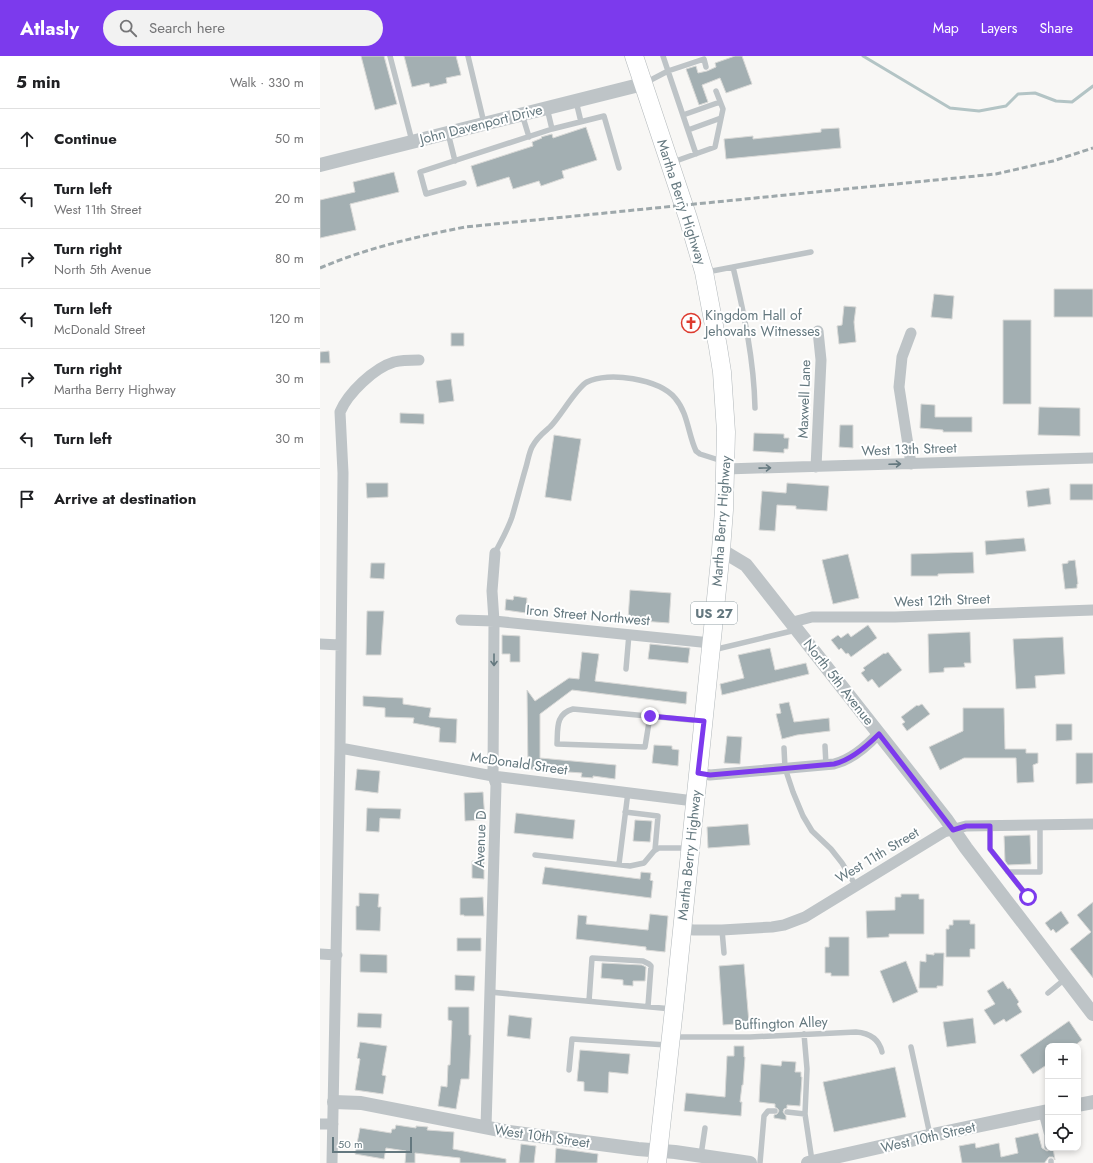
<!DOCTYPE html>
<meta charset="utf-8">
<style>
:root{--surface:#fff;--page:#f2f2f2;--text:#202124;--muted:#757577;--line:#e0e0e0;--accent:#7c3aed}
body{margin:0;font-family:Jost,sans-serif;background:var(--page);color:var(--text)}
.controls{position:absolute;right:12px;bottom:12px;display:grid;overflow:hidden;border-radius:8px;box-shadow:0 2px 6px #0003}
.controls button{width:36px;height:36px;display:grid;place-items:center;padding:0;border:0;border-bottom:1px solid var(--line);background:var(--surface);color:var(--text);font:20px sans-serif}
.scale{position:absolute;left:12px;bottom:10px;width:80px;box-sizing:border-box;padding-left:4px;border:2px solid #64787f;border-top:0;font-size:11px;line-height:14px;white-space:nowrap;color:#64787f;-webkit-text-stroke:3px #fff;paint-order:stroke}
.stop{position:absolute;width:12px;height:12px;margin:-9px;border:3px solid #7c3aed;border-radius:50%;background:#fff}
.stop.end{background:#7c3aed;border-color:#fff;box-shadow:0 1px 4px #0008}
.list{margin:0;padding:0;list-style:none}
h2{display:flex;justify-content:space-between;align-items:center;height:52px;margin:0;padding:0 16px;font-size:17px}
h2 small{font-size:13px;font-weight:400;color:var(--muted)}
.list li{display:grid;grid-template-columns:26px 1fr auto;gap:12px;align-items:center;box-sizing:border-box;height:60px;padding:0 16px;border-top:1px solid var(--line)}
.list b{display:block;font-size:15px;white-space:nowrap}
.list p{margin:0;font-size:13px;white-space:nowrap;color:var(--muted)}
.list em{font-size:13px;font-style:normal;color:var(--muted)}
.icon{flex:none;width:22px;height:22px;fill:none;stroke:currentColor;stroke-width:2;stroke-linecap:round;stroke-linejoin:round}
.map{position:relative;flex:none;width:773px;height:1107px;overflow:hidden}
header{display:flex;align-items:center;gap:24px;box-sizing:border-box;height:56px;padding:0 20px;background:var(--accent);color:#fff}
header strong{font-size:19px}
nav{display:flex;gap:22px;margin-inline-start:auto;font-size:14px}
.search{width:280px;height:36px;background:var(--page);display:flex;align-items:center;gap:10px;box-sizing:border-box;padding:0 14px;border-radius:22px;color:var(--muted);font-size:15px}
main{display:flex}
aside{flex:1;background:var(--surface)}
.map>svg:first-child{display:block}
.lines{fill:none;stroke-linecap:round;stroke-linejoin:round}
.stream{stroke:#b3c4c5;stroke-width:3}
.building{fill:#a3afb2;stroke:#d9d9d7}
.primary-casing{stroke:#b2b8bb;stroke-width:19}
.service{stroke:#bec4c7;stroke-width:5.5}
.minor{stroke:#bec4c7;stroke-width:11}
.tertiary{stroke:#bec4c7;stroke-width:14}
.primary{stroke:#fff;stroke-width:18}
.rail{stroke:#9ea8ab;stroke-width:3;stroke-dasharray:6 3;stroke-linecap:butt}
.oneway{stroke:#64787f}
.route{stroke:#7c3aed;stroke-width:5}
.labels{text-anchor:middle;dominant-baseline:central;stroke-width:4;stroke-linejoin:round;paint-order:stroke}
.shield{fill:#fff;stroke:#92a0a5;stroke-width:1}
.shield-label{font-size:13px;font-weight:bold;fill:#64787f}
.street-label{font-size:14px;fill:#64787f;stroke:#fff}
.poi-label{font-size:14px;fill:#64787f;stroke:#fff;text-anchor:start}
</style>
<header>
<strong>Atlasly</strong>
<div class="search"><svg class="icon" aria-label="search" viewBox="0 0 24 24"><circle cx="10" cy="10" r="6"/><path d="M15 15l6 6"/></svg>Search here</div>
<nav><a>Map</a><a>Layers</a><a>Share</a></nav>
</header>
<main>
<aside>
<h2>5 min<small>Walk · 330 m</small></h2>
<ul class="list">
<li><svg class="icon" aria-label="ahead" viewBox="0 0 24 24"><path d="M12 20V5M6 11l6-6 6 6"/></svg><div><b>Continue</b></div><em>50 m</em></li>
<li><svg class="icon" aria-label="left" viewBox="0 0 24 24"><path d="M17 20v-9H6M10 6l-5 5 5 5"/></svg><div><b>Turn left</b><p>West 11th Street</p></div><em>20 m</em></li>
<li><svg class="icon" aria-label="right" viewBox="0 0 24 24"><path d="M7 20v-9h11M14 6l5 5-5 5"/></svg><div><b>Turn right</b><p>North 5th Avenue</p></div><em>80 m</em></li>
<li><svg class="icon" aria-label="left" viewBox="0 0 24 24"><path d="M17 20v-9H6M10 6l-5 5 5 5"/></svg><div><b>Turn left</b><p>McDonald Street</p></div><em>120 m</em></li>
<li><svg class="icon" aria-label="right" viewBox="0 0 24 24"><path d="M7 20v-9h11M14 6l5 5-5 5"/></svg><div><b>Turn right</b><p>Martha Berry Highway</p></div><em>30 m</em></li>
<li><svg class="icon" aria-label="left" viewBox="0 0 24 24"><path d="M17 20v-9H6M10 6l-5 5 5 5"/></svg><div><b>Turn left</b></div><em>30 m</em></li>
<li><svg class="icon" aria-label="arrive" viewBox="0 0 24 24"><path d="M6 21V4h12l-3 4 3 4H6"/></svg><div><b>Arrive at destination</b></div></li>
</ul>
</aside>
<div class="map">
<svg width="773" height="1107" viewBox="0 0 773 1107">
<rect width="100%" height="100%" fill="#f8f7f5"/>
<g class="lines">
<path class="stream" d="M543,0L630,52L659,55L686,50L698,38L715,37L736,45L752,46L773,30"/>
</g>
<path class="building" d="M41,0H64L77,48L55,54Z
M84,0H136L141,19L126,22L127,27L110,31L109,27L92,31Z
M415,0H422L432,28L406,37L400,22L382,29L388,46L379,49L366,13L376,10L378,17L387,15L396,11L395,7Z
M266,71L277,104L242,115L244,122L221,130L219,125L193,133L189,121L157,131L151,110L213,90L212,86L222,82L221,81L232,78L233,82Z
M519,72L521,92L406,103L404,83L433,80V83L501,76V73Z
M74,116L79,136L30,148L36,174L0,182V144L35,136L33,126Z
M734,233H773V261H734Z
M614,238L634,240L632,263L611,261Z
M524,250L536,251L534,266L536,286L519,288L517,270L522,269Z
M683,264H711V348H683Z
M131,277H144V290H131Z
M9,295L10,307H0V296Z
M131,323L134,345L119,347L116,325Z
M601,348L615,349V361H652V376H623V374L600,372Z
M719,351L760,352V380L718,379Z
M80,357L104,358V368L80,367Z
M520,369H533V392L519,391Z
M434,377L464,378V382H469L468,393H464V397L433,395Z
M234,379L261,383L251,445L225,441Z
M46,427H68V441L47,442Z
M467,427L509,430L507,455L476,453V450L457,449L455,475L439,474L442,435L466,437Z
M750,428H773V444H750Z
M729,432L731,448L708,451L706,435Z
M704,482L706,495L666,499L665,485Z
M653,496L654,517L618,518V520H591V498Z
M528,498L539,542L513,548L502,504Z
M755,504L758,528H757V532L745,533L742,508L748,507V505Z
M51,507H65L64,523L50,522Z
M310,534L351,537L349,567L308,564Z
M194,540L207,542L206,557L185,554L186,543L193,544Z
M47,555H64L61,599H46Z
M548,569L557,582L531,601L528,597L526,598L521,592L519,594L511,584L518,579L521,582L528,577L531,581Z
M650,576L651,607H644L645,611L624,612V616L609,617L608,578Z
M182,579L200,580V606H190V598H182Z
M743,581L745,618L715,620L716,632L696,633L693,583Z
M330,588L370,592L368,607L328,603Z
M450,592L455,614L486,607L489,618L402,639L400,628L424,622L418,599Z
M262,596L279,598L275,625L367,636L366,648L252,634L220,658V702L296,709L295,723L273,720V722L261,721L262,717L208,713L207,634L215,645L249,622L259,623Z
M568,596L582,614L559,632L552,623L548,626L541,617L545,614L543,612L564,597L565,598Z
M43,640L83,642V648L111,652L109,661L137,663L136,687L119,686L120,672L93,667L94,662L65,661V652L43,650Z
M469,646L474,666L509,662L510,675L477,679L462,683L456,658L461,657L459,648Z
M602,648L610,658L587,675L582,668L585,666L581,661L597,649L598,650Z
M643,652H684L685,693H706V697H718V707L713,709L714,726L697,727L696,702H644L620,714L609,691L643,675Z
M736,668H752V684L736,685Z
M407,680L422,681L420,708L404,707Z
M334,689L352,690V693L359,694L358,710L332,707Z
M756,697H773V727L756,728Z
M37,713L60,715L58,737L35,734Z
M163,736L165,764L145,765L144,737Z
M47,752L81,753L80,763L60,762L59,776L46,775Z
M196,757L255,764L253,783L194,777Z
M315,764L332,765L330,786L313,785Z
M428,768L430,789L388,792L387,771Z
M710,779L711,808L688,809L685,805L684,780Z
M152,805H164V823L152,822Z
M225,811L320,823L321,816L331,817L330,824L333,825L331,842L222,828Z
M39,837L59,838L58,851H61L60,875L36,874V850H39Z
M581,838H599V843H604V878H569V881L547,882L546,855L575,854V841H581Z
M163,841L164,860H144V859H140V842Z
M773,846V922L750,893L771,876L757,859Z
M741,855L749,867L736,877L733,873L731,875L725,867Z
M330,858L348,860L345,896L326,894V891L256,883L258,859L267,860L266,868L328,874Z
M633,864H650V868H655V893H650V901H626V873H629V869H633Z
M509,881H529V920H511V917H505V891H509Z
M137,882H161V895H137Z
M614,897H624L623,930H617V932H599L600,905L606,906V898L614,899Z
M40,898L67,899V917L40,916Z
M586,905L598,936L573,947L560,915Z
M282,907L322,909L326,911L325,925H313V930L303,929V924L281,922Z
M424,908L429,967L403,969L399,910Z
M135,919L155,920L154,935L135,934Z
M683,925L688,933L690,932L699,946L697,948L702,956L686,966L684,963L674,969L664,954L675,948L667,935Z
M128,951H149V979H151L149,1023H141L136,1053L118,1050L121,1030L127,1031L128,1009H130L132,965L128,964Z
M38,957L62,958L61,972L37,971Z
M189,959L212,962L210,983L187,980Z
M653,962L656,987L627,991L623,966Z
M749,965L762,984L754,990H728V1008L713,1018L700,999Z
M40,986L67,990L62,1019L66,1020L63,1038L35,1034L40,1003L37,1002Z
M414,990H424V1001H425L423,1029H422L420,1046H422L421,1060L364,1055L366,1037L405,1041L407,1000H414Z
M260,994L310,998L308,1018L289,1016L288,1037L264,1035V1026L257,1025Z
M462,1005L476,1006L475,1016H481V1021H482L480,1050L467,1049V1052L464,1053L463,1056L466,1060V1064L454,1062V1059L457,1058L459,1055L458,1053L455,1051V1048L439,1046L441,1008L461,1010Z
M575,1011L586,1061L514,1076L503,1026Z
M76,1069L96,1072V1070L108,1071L107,1074L134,1076L133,1093L186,1103V1107H140V1102L95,1097V1107H85L86,1095L66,1092L64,1103L35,1098L40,1072L71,1077L72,1073H75Z
M718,1077L722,1092L727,1095L733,1092L735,1104L733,1101H729L725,1106V1107H642L639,1090L655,1087L656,1092L679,1087L681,1101L698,1097L695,1082Z
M201,1088L216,1090L214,1107H199Z
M236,1092L278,1098L277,1107H235Z"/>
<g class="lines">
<g class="primary-casing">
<path id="primary" d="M314,0L368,162L384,216L398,291L402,316L406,376L404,454L401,494L354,953L337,1107"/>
</g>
<path class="service" d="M70,0L92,85
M148,0L164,67
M343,0L376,98
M325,27L348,15L384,3L386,11
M256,45L261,66
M227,52L232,73
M202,58L209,81
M363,59L400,46
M368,74L401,62
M128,77L135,105
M353,106L395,91L403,53L396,35
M144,127L106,138L100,116L232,73L284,60L299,112
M413,211C424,257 434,304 435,352
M387,216L491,196
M175,497C181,485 188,473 192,461C197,444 201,428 206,411C208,404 209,397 212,391C217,381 223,377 230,371C241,360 256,332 267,326C288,315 339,323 355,342C368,357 368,378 376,395L380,398L402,405
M393,594L476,574
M306,613L309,578
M330,660L325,691L237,688C238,673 235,658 253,653L381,665
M505,690L506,709
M464,692L465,712L473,736L483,760L492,775L511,793L522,807L536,830
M305,756L338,760L335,794
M670,770V793L708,841
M215,799L310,810L324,807L334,795L339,792H367
M299,808L308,736
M688,816H720V769
M402,874L404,897
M170,936L352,953
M728,937L745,923
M269,945L272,902L323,905L329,908L331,910L328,950
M484,978L487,1013L485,1058L492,1105
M353,981H430L536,976C550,977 559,983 562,996
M591,991L610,1079
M249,1014L252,983L347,989
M467,1056L485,1058
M721,1056L727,1079V1091
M381,1099L385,1072
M731,1105V1107
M440,1107L444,1060L448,1055H455"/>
<path class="minor" d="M591,408L579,331L582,301L591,277
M496,411L501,304L498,275
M406,413L773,402
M141,564L174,565L391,587
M473,566L492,561H575L773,554
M0,588L20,589
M20,692L173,720L374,745
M378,717L390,719L514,708C531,704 547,690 559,677
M361,873L374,874H402L452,871L464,869L485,861L624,776L646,770L773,768
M0,898L17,899
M0,1068H13
M166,1071L176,729L173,720L174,565L172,535L175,497
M12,1107L20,692L23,417L20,356C28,337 54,312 74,306C82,304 91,304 99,304"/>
<path class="tertiary" d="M0,109L323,28
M401,494L426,509L626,763L646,792L773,958
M14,1046L41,1047L189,1076L318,1093L355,1096L430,1107
M758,1049L773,1046
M488,1107L613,1079L728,1055"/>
<use href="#primary" class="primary"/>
<path class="rail" d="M0,212C47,192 95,181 145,171L676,118L733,105L773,92"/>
</g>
<defs><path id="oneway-shaft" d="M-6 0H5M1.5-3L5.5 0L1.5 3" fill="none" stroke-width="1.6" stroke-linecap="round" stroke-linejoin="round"/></defs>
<g class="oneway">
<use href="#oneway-shaft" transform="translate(575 408) rotate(-2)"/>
<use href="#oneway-shaft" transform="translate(445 412) rotate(-1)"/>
<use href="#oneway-shaft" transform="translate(174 604) rotate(90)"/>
</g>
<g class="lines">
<path class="route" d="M330,660L384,665L378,717L390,719L514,708C531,704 547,690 559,678L633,774L646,770H670V793L708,841"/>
</g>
<defs>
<g id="church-ring" transform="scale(1)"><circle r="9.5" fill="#fff" stroke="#dd3b2f" stroke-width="1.5"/><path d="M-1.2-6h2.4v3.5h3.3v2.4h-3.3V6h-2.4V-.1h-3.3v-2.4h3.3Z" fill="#dd3b2f"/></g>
</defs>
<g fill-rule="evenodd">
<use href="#church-ring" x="371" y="267"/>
</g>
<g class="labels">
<rect class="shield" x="371" y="546" width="46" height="22" rx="3"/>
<g class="shield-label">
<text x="394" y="557">US 27</text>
</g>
<g class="street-label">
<text transform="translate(161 68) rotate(-14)">John Davenport Drive</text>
<text transform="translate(362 146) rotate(72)">Martha Berry Highway</text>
<text transform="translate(484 343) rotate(-88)">Maxwell Lane</text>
<text transform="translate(589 393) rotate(-2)">West 13th Street</text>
<text transform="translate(401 465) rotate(-86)">Martha Berry Highway</text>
<text transform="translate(622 544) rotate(-2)">West 12th Street</text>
<text transform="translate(268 559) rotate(5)">Iron Street Northwest</text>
<text transform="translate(519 626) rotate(52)">North 5th Avenue</text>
<text transform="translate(199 707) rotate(8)">McDonald Street</text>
<text transform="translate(160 783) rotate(-88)">Avenue D</text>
<text transform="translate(369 799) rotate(-84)">Martha Berry Highway</text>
<text transform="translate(557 799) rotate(-31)">West 11th Street</text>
<text transform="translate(461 967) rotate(-2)">Buffington Alley</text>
<text transform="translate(222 1080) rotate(8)">West 10th Street</text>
<text transform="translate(608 1081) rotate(-13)">West 10th Street</text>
</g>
<g class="poi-label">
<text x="385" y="259">Kingdom Hall of<tspan x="385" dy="16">Jehovahs Witnesses</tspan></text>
</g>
</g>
</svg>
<div class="controls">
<button>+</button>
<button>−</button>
<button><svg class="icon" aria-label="locate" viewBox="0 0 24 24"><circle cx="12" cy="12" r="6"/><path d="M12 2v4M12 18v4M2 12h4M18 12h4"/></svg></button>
</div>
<div class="scale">50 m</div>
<div class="stop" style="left:708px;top:841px"></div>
<div class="stop end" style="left:330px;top:660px"></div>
</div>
</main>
